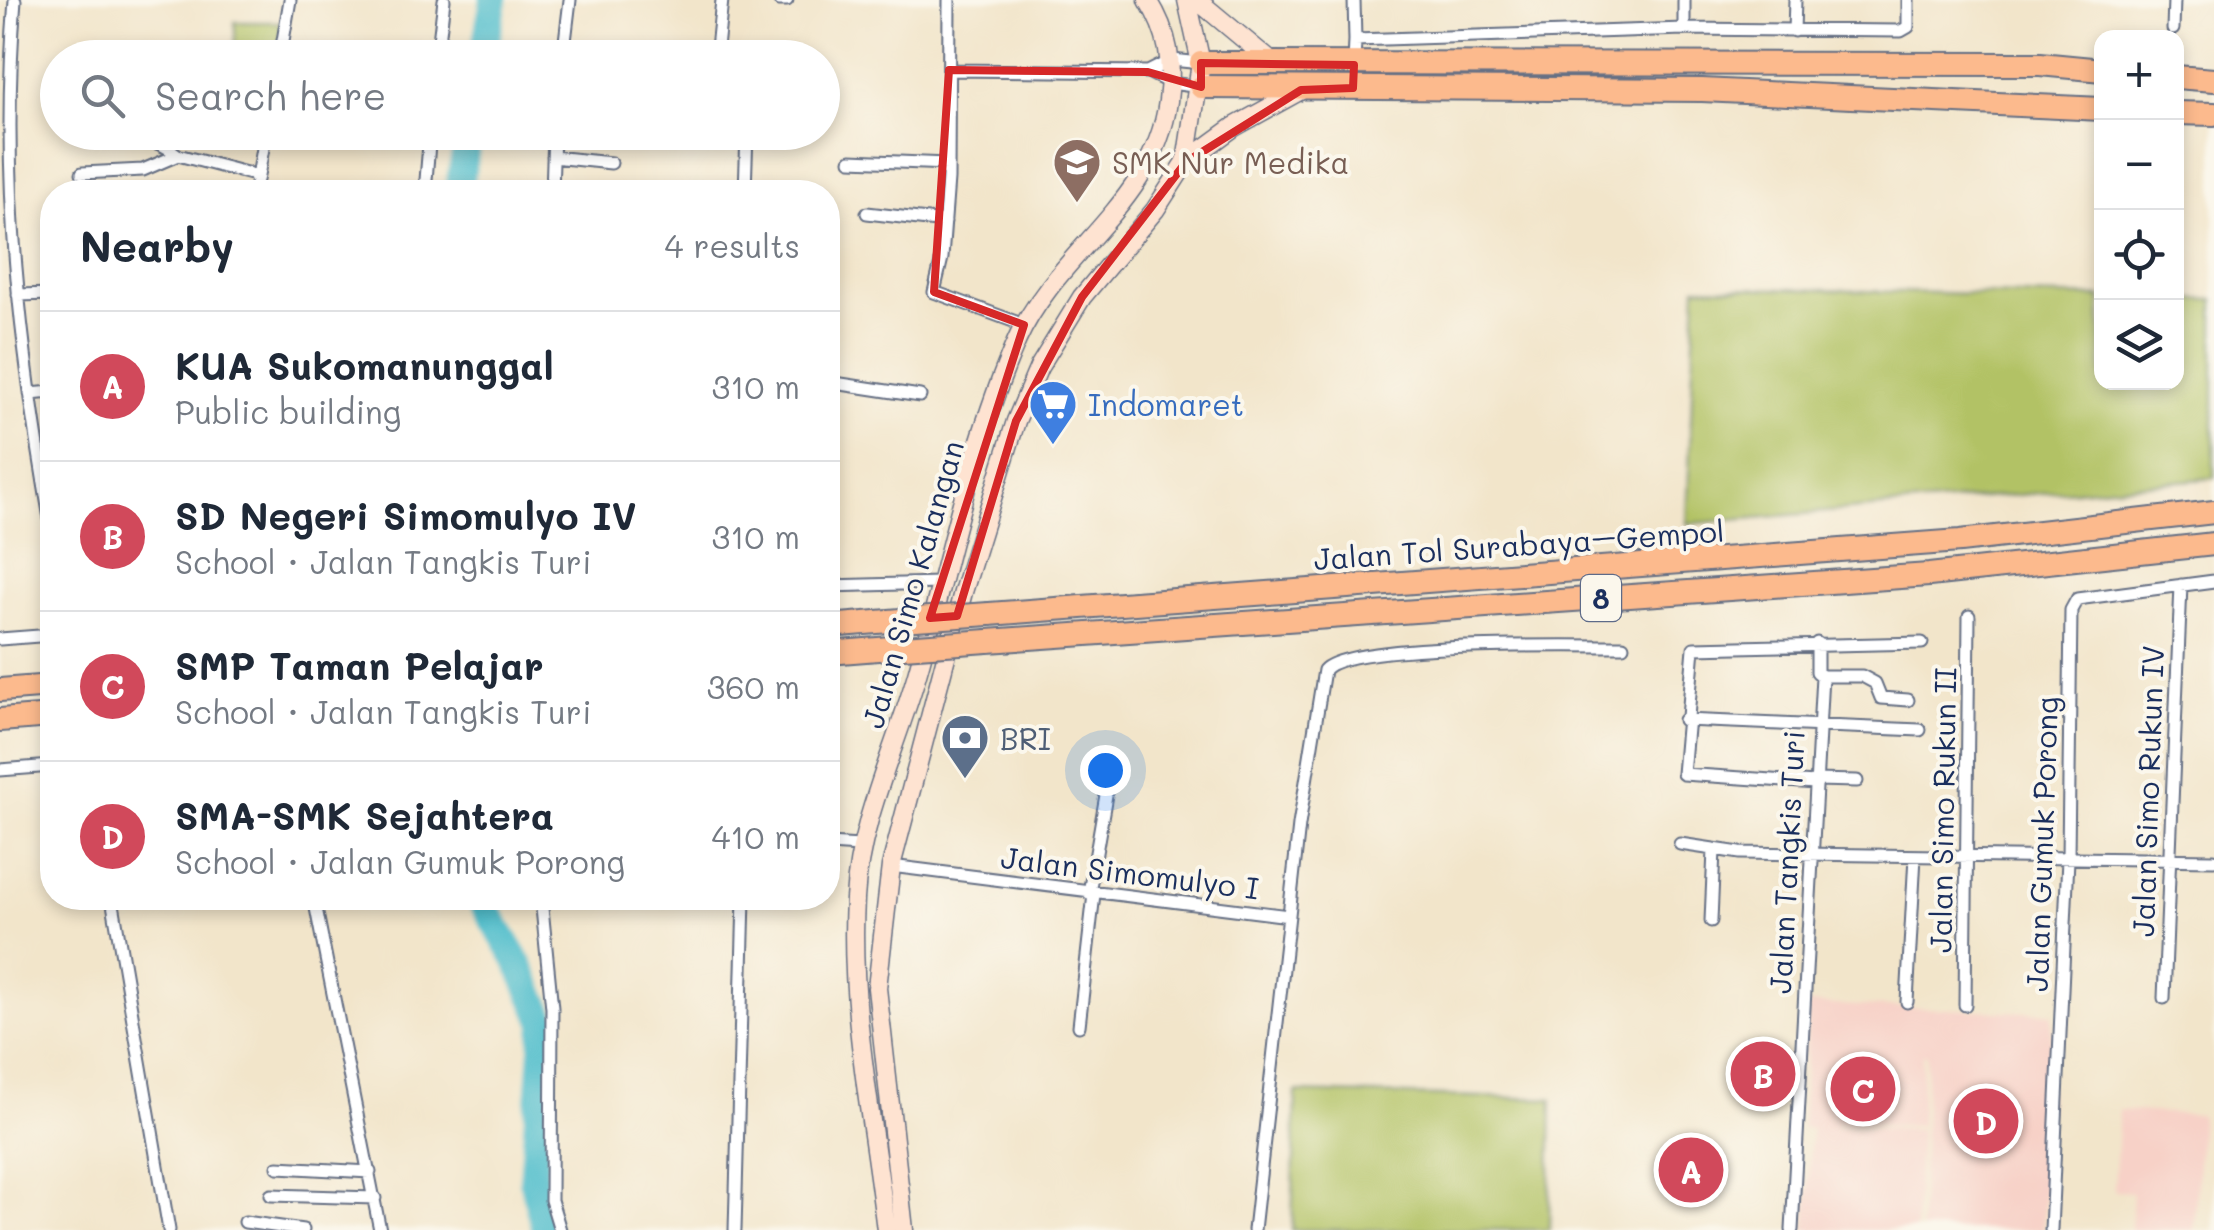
<!DOCTYPE html>
<meta charset="utf-8">
<style>
:root{--surface:#fff;--page:#f6f6f7;--text:#1f2937;--muted:#747a83;--line:#e0e1e3;--accent:#d1495b}
body{margin:0;font-family:Mali,sans-serif;background:var(--page);color:var(--text)}
.controls{position:absolute;right:30px;top:30px;display:grid;overflow:hidden;border-radius:20px;box-shadow:0 5px 15px #0003}
.controls button{width:90px;height:90px;display:grid;place-items:center;padding:0;border:0;border-bottom:2px solid var(--line);background:var(--surface);color:var(--text);font:50px sans-serif}
.you{position:absolute;left:1105px;top:770px;width:35px;height:35px;margin:-25px;border:8px solid #fff;border-radius:50%;background:#1a73e8;box-shadow:0 0 0 15px #1a73e833}
.badge{display:grid;place-items:center;width:65px;height:65px;border-radius:50%;background:var(--accent);color:#fff;font-size:32px;font-weight:700}
.pin{position:absolute;translate:-50% -50%;border:5px solid #fff;box-shadow:0 2px 10px #0006}
.list{margin:0;padding:0;list-style:none}
h2{display:flex;justify-content:space-between;align-items:center;height:130px;margin:0;padding:0 40px;font-size:42px}
h2 small{font-size:32px;font-weight:400;color:var(--muted)}
.list li{display:grid;grid-template-columns:65px 1fr auto;gap:30px;align-items:center;box-sizing:border-box;height:150px;padding:0 40px;border-top:2px solid var(--line)}
.list b{display:block;font-size:38px;white-space:nowrap}
.list p{margin:0;font-size:32px;white-space:nowrap;color:var(--muted)}
.list em{font-size:32px;font-style:normal;color:var(--muted)}
.icon{flex:none;width:55px;height:55px;fill:none;stroke:currentColor;stroke-width:2;stroke-linecap:round;stroke-linejoin:round}
.map{position:relative;flex:none;width:2214px;height:1230px;overflow:hidden}
.search{position:absolute;background:var(--surface);box-shadow:0 5px 15px #0003;left:40px;top:40px;width:800px;height:110px;display:flex;align-items:center;gap:25px;box-sizing:border-box;padding:0 35px;border-radius:55px;color:var(--muted);font-size:38px}
.panel{position:absolute;background:var(--surface);box-shadow:0 5px 15px #0003;left:40px;top:180px;width:800px;height:730px;border-radius:40px}
.map>svg:first-child{display:block}
.built{fill:#f7d1c7}
.green{fill:#b2c265;stroke:#667862;stroke-width:2.5}
.lines{fill:none;stroke-linecap:round;stroke-linejoin:round}
.river{stroke:#51becc;stroke-width:28}
.minor-casing{stroke:#666f84;stroke-width:15}
.secondary-casing{stroke:#666f84;stroke-width:21}
.motorway-casing{stroke:#666f84;stroke-width:26}
.minor{stroke:#fff;stroke-width:11}
.secondary{stroke:#fee3d1;stroke-width:18}
.motorway{stroke:#fcba8d;stroke-width:22}
.motorway-bridge-casing{stroke:#666f84;stroke-width:26;stroke-linecap:butt}
.motorway-bridge{stroke:#fcba8d;stroke-width:22}
.marked{fill:none;stroke:#d62828;stroke-width:8;stroke-linejoin:round}
.labels{text-anchor:middle;dominant-baseline:central;stroke-width:8;stroke-linejoin:round;paint-order:stroke}
.shield{fill:#fbf7ec;stroke:#5e6b89;stroke-width:2.5}
.shield-label{font-size:28px;font-weight:bold;fill:#1b2f5e}
.education-label{font-size:30px;fill:#785e54;stroke:#fbf7ec;text-anchor:start}
.shop-label{font-size:30px;fill:#366cbe;stroke:#fbf7ec;text-anchor:start}
.street-label{font-size:30px;fill:#1b2f5e;stroke:#fbf7ec}
.service-label{font-size:30px;fill:#4e5e75;stroke:#fbf7ec;text-anchor:start}
</style>
<div class="map">
<svg width="2214" height="1230" viewBox="0 0 2214 1230">
<rect width="100%" height="100%" fill="#fbf7ec"/>
<filter id="ink" filterUnits="userSpaceOnUse"><feTurbulence type="fractalNoise" baseFrequency=".01" numOctaves="2"/><feDisplacementMap in="SourceGraphic" scale="20" xChannelSelector="R" yChannelSelector="G"/><feConvolveMatrix kernelMatrix="1 2 1 2 8 2 1 2 1" color-interpolation-filters="sRGB"/></filter>
<filter id="wash" filterUnits="userSpaceOnUse"><feTurbulence type="fractalNoise" baseFrequency=".0048" numOctaves="4" result="noise"/><feDisplacementMap in="SourceGraphic" scale="40" xChannelSelector="R" yChannelSelector="G"/><feGaussianBlur stdDeviation="2.25" result="paint"/><feColorMatrix in="noise" values="0 0 0 0 0 0 0 0 0 0 0 0 0 0 0 0 0 1.4 0 .05"/><feComposite in="paint" operator="in"/></filter>
<g filter="url(#wash)">
<rect width="100%" height="100%" fill="#f2e5ca"/>
<path class="built" d="M1808,1004L2052,1013L2043,1230H1920L1927,1054L1923,1055L1920,1126L1837,1124L1836,1130L1840,1126L1920,1130L1915,1230H1806L1811,1129L1802,1128Z
M2119,1110L2201,1115L2194,1230H2131L2133,1192L2114,1191Z"/>
<path class="green" d="M235,22H281V50H235Z
M1696,287L2101,297L2102,382H2176L2177,299L2214,300V478L1687,524Z
M1296,1092L1552,1099L1549,1230H1292Z"/>
<g class="lines">
<path class="river" d="M483,58L494,0
M458,192L469,132
M480,898L519,964L545,1023L533,1182L545,1230"/>
</g>
</g>
<g filter="url(#ink)">
<g class="lines">
<g class="minor-casing">
<path id="minor" d="M15,0C0,183 20,350 52,530
M779,0H787
M949,0L948,179L942,258L934,292L1024,325
M1354,0L1355,40
M1684,29V0
M2173,29L2174,0
M1794,31L1795,0
M280,58L290,0
M437,58L444,0
M563,58L570,0
M716,58L722,0
M1354,64L1355,40L1684,29L1901,31L1908,27V0
M949,70L1148,72L1172,60L1201,63
M1148,72L1170,83L1201,87
M96,138C128,137 151,134 178,155
M553,157L611,163
M851,160L947,164
M82,173L143,170L178,155L258,176L254,192
M258,176L266,132
M425,192L430,132
M552,192L554,132
M745,192L747,132
M867,213L945,222
M18,295L52,294
M828,344L832,287
M828,382L920,396
M30,394L52,392
M828,408V436
M828,586L939,583
M0,639L52,635
M1822,676H1862L1875,683L1881,698L1908,700
M1684,720L1920,730
M0,770L52,766
M1815,780L1857,781
M1815,783L1683,774L1694,648L1922,643
M828,844L860,846
M1680,844L1740,853L2214,860
M891,866L1289,916
M1089,893L1106,795
M112,898L169,1230
M314,898L380,1230
M541,898L552,1008L551,1200L560,1230
M1711,921L1714,850
M2164,998L2181,585
M1907,1002L1915,856
M1965,1005L1969,616
M1079,1026L1094,894
M278,1167L370,1172
M271,1195L375,1198
M245,1222L303,1230
M735,1230L744,898
M1254,1230L1299,825L1324,670C1348,641 1576,646 1623,646
M1792,1230L1822,676L1817,672V643
M2051,1230L2068,859L2071,610L2077,599L2214,581"/>
</g>
<g class="secondary-casing">
<path id="secondary" d="M1197,0L1274,64
M1186,162L1234,127L1301,90
M886,1230C873,1120 849,1011 855,899C859,821 896,748 917,674C949,562 970,447 1017,340C1057,251 1155,203 1168,101C1173,62 1169,34 1148,0
M904,1230L877,988L891,866L963,592L1016,421L1039,367L1082,297L1155,210L1186,162L1201,63L1187,0"/>
</g>
<g class="motorway-casing">
<path id="motorway" d="M1201,63L2040,64L2102,70
M2176,77L2214,80
M1201,87L1702,90L2102,109
M2176,113L2214,114
M989,614L1960,541L2214,512
M828,626L901,620
M988,641L1929,575L2214,544
M828,653L903,647
M0,690L52,686
M0,720L52,716"/>
</g>
<use href="#minor" class="minor"/>
<use href="#secondary" class="secondary"/>
<use href="#motorway" class="motorway"/>
<g class="motorway-bridge-casing">
<path id="motorway-bridge" d="M901,620L989,614
M903,647L988,641"/>
</g>
<use href="#motorway-bridge" class="motorway-bridge"/>
</g>
</g>
<path class="marked" d="M1201,63L1354,65L1353,88L1301,90L1186,162L1082,297L1016,421L957,616L930,618L1024,325L934,292L949,70L1148,72L1201,87Z"/>
<defs>
<g id="school-pin" transform="scale(2.5)"><path d="M0 17L-7.5 6A9.5 9.5 0 1 1 7.5 6Z" fill="#8d6e63" stroke="#fbf7ec"/><path d="M0-5L7-2L0 1L-7-2ZM-4 1L0 2.5L4 1V4Q0 6-4 4Z" fill="#fff"/></g>
<g id="supermarket-pin" transform="scale(2.5)"><path d="M0 17L-7.5 6A9.5 9.5 0 1 1 7.5 6Z" fill="#3f7fe0" stroke="#fbf7ec"/><path d="M-6-5.5h2.5l.6 2H6L4.5 2H-2.5L-4.4-4H-6ZM-1.5 3.2a1.3 1.3 0 1 0 .1 0ZM3 3.2a1.3 1.3 0 1 0 .1 0Z" fill="#fff"/></g>
<g id="bank-pin" transform="scale(2.5)"><path d="M0 17L-7.5 6A9.5 9.5 0 1 1 7.5 6Z" fill="#5c6f8a" stroke="#fbf7ec"/><path d="M-6-4H6V4H-6ZM0-2.3a2.3 2.3 0 1 0 0 4.6a2.3 2.3 0 1 0 0-4.6Z" fill="#fff"/></g>
</defs>
<g fill-rule="evenodd">
<use href="#school-pin" x="1077" y="162"/>
<use href="#supermarket-pin" x="1053" y="404"/>
<use href="#bank-pin" x="965" y="738"/>
</g>
<g class="labels">
<rect class="shield" x="1581" y="575" width="40" height="46" rx="8"/>
<g class="shield-label">
<text x="1601" y="598">8</text>
</g>
<g class="education-label">
<text x="1112" y="162">SMK Nur Medika</text>
</g>
<g class="shop-label">
<text x="1088" y="404">Indomaret</text>
</g>
<g class="street-label">
<text transform="translate(1519 544) rotate(-4)">Jalan Tol Surabaya–Gempol</text>
<text transform="translate(912 584) rotate(-74)">Jalan Simo Kalangan</text>
<text transform="translate(2147 791) rotate(-88)">Jalan Simo Rukun IV</text>
<text transform="translate(1942 810) rotate(-89)">Jalan Simo Rukun II</text>
<text transform="translate(2041 844) rotate(-88)">Jalan Gumuk Porong</text>
<text transform="translate(1786 862) rotate(-87)">Jalan Tangkis Turi</text>
<text transform="translate(1130 872) rotate(7)">Jalan Simomulyo I</text>
</g>
<g class="service-label">
<text x="1000" y="738">BRI</text>
</g>
</g>
</svg>
<div class="controls">
<button>+</button>
<button>−</button>
<button><svg class="icon" aria-label="locate" viewBox="0 0 24 24"><circle cx="12" cy="12" r="6"/><path d="M12 2v4M12 18v4M2 12h4M18 12h4"/></svg></button>
<button><svg class="icon" aria-label="layers" viewBox="0 0 24 24"><path d="M12 4l9 5-9 5-9-5zM3 14l9 5 9-5"/></svg></button>
</div>
<div class="you"></div>
<div class="pin badge" style="left:1691px;top:1170px">A</div>
<div class="pin badge" style="left:1763px;top:1074px">B</div>
<div class="pin badge" style="left:1863px;top:1089px">C</div>
<div class="pin badge" style="left:1986px;top:1121px">D</div>
<div class="search"><svg class="icon" aria-label="search" viewBox="0 0 24 24"><circle cx="10" cy="10" r="6"/><path d="M15 15l6 6"/></svg>Search here</div>
<section class="panel">
<h2>Nearby<small>4 results</small></h2>
<ul class="list">
<li><span class="badge">A</span><div><b>KUA Sukomanunggal</b><p>Public building</p></div><em>310 m</em></li>
<li><span class="badge">B</span><div><b>SD Negeri Simomulyo IV</b><p>School · Jalan Tangkis Turi</p></div><em>310 m</em></li>
<li><span class="badge">C</span><div><b>SMP Taman Pelajar</b><p>School · Jalan Tangkis Turi</p></div><em>360 m</em></li>
<li><span class="badge">D</span><div><b>SMA-SMK Sejahtera</b><p>School · Jalan Gumuk Porong</p></div><em>410 m</em></li>
</ul>
</section>
</div>
